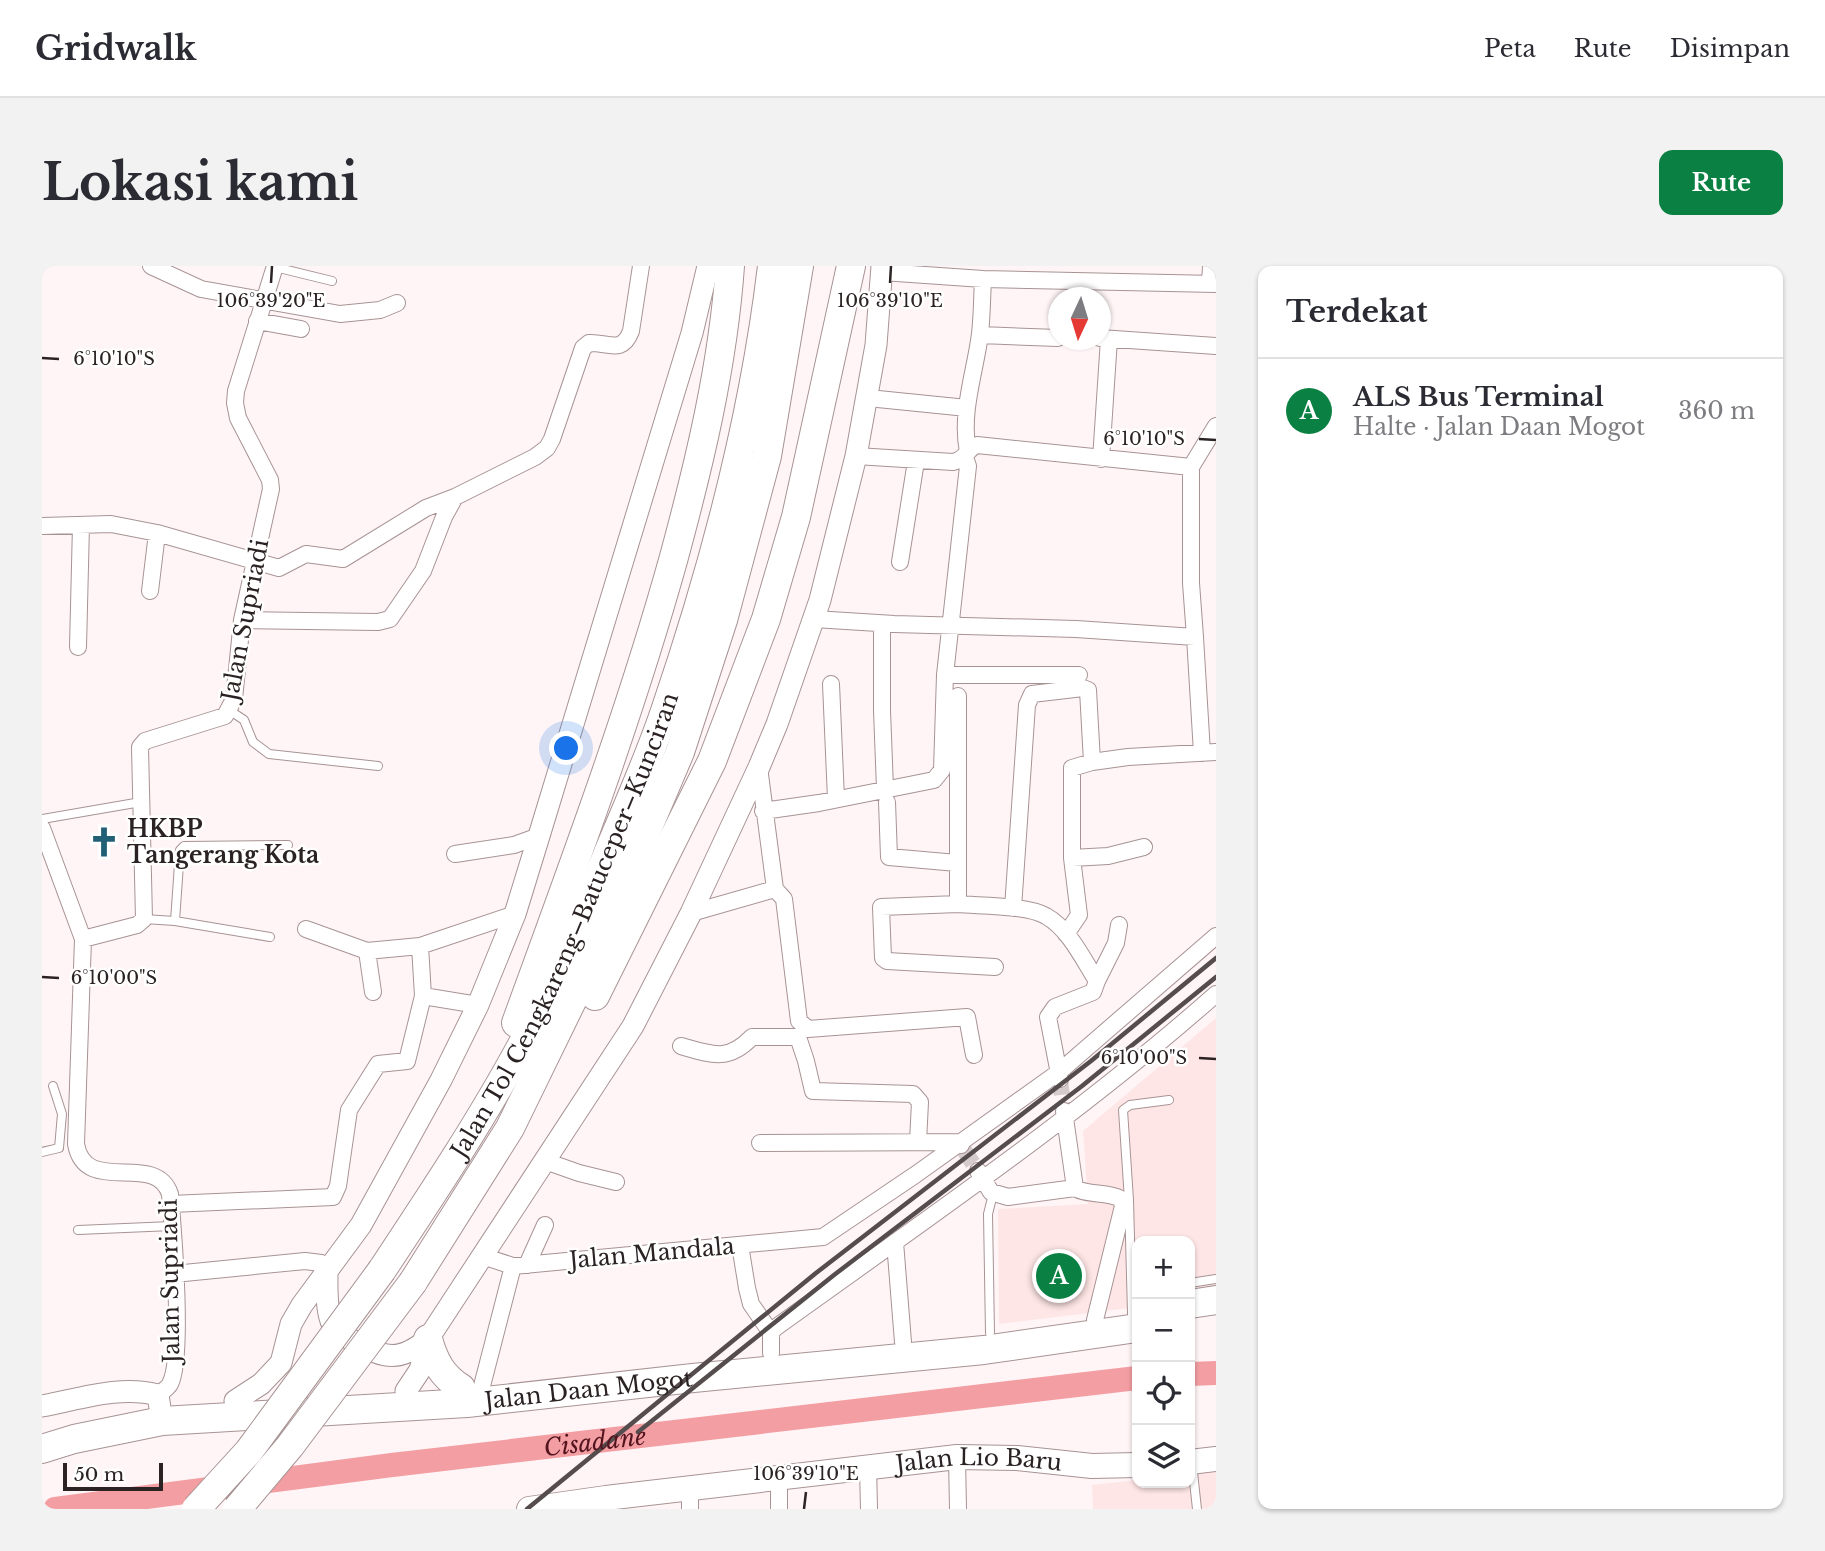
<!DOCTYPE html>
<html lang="id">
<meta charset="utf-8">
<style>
:root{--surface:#fff;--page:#f2f2f3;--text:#2b2b33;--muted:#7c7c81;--line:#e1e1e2;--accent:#0b8043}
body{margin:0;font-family:"Libre Baskerville",serif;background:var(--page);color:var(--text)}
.controls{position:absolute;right:21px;bottom:21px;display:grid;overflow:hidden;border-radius:14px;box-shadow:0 2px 5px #0004}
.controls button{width:63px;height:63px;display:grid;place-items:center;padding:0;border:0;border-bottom:2px solid var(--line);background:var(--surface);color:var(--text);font:35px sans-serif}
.compass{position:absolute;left:1006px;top:21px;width:63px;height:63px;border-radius:50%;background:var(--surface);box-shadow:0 2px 5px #0004;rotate:184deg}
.scale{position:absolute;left:21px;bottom:18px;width:100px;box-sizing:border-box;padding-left:7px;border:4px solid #2b2323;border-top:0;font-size:19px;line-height:24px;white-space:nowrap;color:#2b2323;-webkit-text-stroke:5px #fff;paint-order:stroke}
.you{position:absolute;left:525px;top:483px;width:24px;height:24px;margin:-18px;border:5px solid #fff;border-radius:50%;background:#1a73e8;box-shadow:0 0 0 10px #1a73e833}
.badge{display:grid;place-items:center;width:46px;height:46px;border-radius:50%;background:var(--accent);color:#fff;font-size:23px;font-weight:700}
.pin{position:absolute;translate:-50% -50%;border:4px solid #fff;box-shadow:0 2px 7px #0006}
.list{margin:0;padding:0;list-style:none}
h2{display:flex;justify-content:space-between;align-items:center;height:91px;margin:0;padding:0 28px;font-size:30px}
h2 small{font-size:23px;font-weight:400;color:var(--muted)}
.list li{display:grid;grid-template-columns:46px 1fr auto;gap:21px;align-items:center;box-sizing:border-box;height:105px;padding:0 28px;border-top:2px solid var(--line)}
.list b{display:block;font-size:26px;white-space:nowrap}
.list p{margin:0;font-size:23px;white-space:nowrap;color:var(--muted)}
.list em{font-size:23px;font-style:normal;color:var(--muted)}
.icon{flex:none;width:38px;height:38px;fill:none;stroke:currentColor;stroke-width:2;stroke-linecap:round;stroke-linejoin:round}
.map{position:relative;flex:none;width:1174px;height:1243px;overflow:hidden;border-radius:14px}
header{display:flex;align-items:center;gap:42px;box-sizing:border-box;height:98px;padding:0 35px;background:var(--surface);border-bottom:2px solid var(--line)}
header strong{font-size:33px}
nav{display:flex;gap:38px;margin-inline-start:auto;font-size:24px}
.intro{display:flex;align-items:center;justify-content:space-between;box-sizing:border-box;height:168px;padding:0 42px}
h1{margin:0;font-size:49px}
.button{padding:18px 32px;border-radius:14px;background:var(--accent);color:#fff;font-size:24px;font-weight:700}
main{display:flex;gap:42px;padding:0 42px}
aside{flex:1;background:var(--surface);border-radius:14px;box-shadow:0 2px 5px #0004}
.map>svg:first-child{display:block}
.built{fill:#ffe6e6}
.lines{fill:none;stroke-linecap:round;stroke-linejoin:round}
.river{stroke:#f39ea3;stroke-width:24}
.street-tunnel{stroke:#d5cbcc;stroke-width:16;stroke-dasharray:16 8;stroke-linecap:butt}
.lane-casing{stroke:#a89394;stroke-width:10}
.street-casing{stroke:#a89394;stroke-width:18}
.secondary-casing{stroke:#a89394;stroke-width:23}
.primary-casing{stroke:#a89394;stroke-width:26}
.highway-casing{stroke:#a89394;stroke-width:30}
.lane{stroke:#fff;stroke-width:8}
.street{stroke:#fff;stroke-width:16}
.secondary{stroke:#fff;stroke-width:21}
.primary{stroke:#fff;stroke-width:24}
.highway{stroke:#fff;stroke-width:28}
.rail{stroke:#554c4d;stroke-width:4.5}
.highway-bridge-casing{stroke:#a89394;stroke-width:30;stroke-linecap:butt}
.highway-bridge{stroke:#fff;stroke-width:28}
.ticks{fill:none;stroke:#2b2323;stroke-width:2.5}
.labels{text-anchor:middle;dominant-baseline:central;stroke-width:5;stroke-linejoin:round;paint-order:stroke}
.street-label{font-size:23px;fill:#2b2323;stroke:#fff}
.poi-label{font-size:23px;font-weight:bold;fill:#2b2323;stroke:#fff;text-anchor:start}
.water-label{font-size:24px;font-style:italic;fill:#54141e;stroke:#fff}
.ticks-label{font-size:18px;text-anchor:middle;fill:#2b2323;stroke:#fff;stroke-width:5;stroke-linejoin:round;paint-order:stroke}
</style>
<header>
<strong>Gridwalk</strong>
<nav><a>Peta</a><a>Rute</a><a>Disimpan</a></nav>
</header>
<div class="intro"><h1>Lokasi kami</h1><a class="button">Rute</a></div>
<main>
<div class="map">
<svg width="1174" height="1243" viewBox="0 0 1174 1243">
<rect width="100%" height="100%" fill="#fff5f6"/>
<path class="built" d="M1174,752V1027L1148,1032V975H1095V1041L957,1058L956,943L1046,938L1041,865Z
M1174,1204V1243H1051L1050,1219L1095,1214V1217H1148V1207Z"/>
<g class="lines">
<g class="river">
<path d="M1148,1108L1174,1107"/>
<path id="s1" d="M13,1243L350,1199L1095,1112"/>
</g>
<path class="street-tunnel" d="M1018,813L1021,839
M922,884L936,905"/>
<g class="lane-casing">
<path id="lane" d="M233,1L290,15
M187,444L202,454L211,476L227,488L336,500
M0,553L99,536
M102,653L133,655L228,671
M133,655L138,584L142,580L246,579
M0,886L17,882L20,848L11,820
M36,964L130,960
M1148,1017L1174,1013
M1090,1048L1087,934L1081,844L1088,839L1127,834
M948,1067L946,948L951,928
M1150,1197L1155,1243"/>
</g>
<g class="street-casing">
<path id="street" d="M109,0L159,23L298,48L338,44L355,37
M840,6L941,13L1174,18
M1168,18L1169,0
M215,55L259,63
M938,69L1016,72
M1058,72L1174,80
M826,132L925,142
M926,186C918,147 933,107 938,68C940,50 940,31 941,13
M814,190L911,196C924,194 924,183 935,179L1149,201
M1059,193L1067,73
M0,260L69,258L115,267L108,325
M115,267L237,302L264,288L301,293L384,242L413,231
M858,296L874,195
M772,353L852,358L1034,363L1153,371L1149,317V201L1174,160
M200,354L336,356L348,353L381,305L402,251L413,231L493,191L505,182L510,173L541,82L547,77C566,76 580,89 589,65L599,0
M840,358V444L843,523
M1153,371L1160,487
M36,381L39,259
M903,409H1037
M789,418L794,533
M916,430V638C937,640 986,639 1004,650C1027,663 1041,693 1055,715L1051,726L1013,741L1006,751L1018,813
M1050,496L1086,491L1174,486
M717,501L733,623
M845,536L847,591L915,597
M721,545L777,537L892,514L900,504L903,409L926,200L923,191
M0,562L41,673L34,878C43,931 113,884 128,928C131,963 142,1092 128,1118C126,1122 121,1125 116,1129
M413,588L472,579L497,570
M916,638L839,641L841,692L845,695L953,701
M971,642L985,439L990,428L1041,422L1046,424L1050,496L1030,502V592L1066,590L1102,581
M649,647L733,623L742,633L757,755L766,763L925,751L932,789
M264,663L325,685L378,680
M1024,668L1037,649L1030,592
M41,673L95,659L102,653L98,481L103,475L183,450L192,433L200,354L229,223L228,214L196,152L193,137L194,125L233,0
M325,685L331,726
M1055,715L1074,677L1077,659
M381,730L378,680L473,648
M639,780C670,789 686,796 710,771H756L764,795L771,825L871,828L878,836L876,876
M1022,845L1033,922
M718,877L917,876L919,879
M503,895L537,907L574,916
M936,905L949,926L966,931L1033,922C1046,930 1065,925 1079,933L1081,940L1053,1054
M129,938L291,931L296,920L307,844L336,798L365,795L381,730L436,739
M853,976L861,1076
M698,979L705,1022L709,1038L729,1067
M440,990L471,1000L781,971L873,909L1017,806L1174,670
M485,999L503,959
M132,1008L263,995L279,997L289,1002
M729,1087V1067L733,1062C883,954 1036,850 1174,728
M440,1120L471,1000
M915,1191L916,1243
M826,1200L827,1243
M648,1222V1243
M737,1243V1212"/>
</g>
<g class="secondary-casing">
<path id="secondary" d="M285,1006C285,1022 284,1040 289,1055C293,1066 303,1070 313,1076C343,1093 358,1096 386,1073
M364,1125L378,1104L386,1073L591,760L649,647L717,501L735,458L778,334L814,190L834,79L840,0
M193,1135L219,1118L239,1097L249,1058L260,1039L319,959L399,814L436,739L473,648L497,570L650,67L666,0
M0,1140C38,1133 78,1119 116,1129L120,1155"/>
</g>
<g class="primary-casing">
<g id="primary">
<path d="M1148,1196L1174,1193"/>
<path id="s2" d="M487,1243L564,1232L915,1191L975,1192L1050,1200L1095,1199"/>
</g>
</g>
<g class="highway-casing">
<g id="highway">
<path d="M553,730L670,495L724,353L754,251L809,0"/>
<path d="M474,757C530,603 588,449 632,291C658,195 681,99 688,0"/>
<path id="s3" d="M340,1004C389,930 439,855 481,777C515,714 541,648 568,582C587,537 607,492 623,445C672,302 712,151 730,0"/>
<path d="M371,1016L468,862L548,698L638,486L681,354L725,190L757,0"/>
<path d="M1148,1038L1174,1034"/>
<path d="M386,1073C392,1095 400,1110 419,1122"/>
<path id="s4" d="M0,1183L32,1173L120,1155L425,1137L651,1112L942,1084L1095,1062"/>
</g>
</g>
<use href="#lane" class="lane"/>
<use href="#street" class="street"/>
<use href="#secondary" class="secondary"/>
<use href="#primary" class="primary"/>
<use href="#highway" class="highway"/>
<path class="rail" d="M596,1166L792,1009L1040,820L1174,711
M485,1243L774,1007L1049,795L1174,692"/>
<g class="highway-bridge-casing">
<path id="highway-bridge" d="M154,1243L207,1185L340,1004
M195,1243L248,1180L371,1016"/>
</g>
<use href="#highway-bridge" class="highway-bridge"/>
</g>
<path class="ticks" d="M229,17L230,0M848,17L849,0M0,92L17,93M1157,173L1174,174M0,711L17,712M1157,792L1174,793M762,1243L764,1226"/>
<defs>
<g id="church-bare" transform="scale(2.415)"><path d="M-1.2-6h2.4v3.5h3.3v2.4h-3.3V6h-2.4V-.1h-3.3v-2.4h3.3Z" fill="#226076" stroke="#fff" stroke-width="2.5" paint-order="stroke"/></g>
</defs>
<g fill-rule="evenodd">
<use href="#church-bare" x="62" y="576"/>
</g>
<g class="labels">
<g class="street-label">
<text transform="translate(203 354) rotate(-79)">Jalan Supriadi</text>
<text stroke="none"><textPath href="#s3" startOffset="392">Jalan Tol Cengkareng–Batuceper–Kunciran</textPath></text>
<text transform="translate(610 987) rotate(-5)">Jalan Mandala</text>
<text transform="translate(128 1015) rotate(-91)">Jalan Supriadi</text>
<text stroke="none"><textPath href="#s4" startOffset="551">Jalan Daan Mogot</textPath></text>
<text stroke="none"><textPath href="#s2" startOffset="453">Jalan Lio Baru</textPath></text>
</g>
<g class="poi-label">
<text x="85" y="563">HKBP<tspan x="85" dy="26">Tangerang Kota</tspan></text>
</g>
<g class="water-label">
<text stroke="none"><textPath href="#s1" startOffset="544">Cisadane</textPath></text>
</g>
</g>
<g class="ticks-label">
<text x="229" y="41">106°39'20"E</text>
<text x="848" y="41">106°39'10"E</text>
<text x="72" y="99">6°10'10"S</text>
<text x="1102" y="179">6°10'10"S</text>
<text x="72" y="718">6°10'00"S</text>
<text x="1102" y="798">6°10'00"S</text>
<text x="764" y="1214">106°39'10"E</text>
</g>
</svg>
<div class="controls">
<button>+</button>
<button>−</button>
<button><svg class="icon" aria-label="locate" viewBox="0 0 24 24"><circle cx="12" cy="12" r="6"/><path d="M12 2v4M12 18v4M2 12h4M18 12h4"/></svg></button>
<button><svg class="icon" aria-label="layers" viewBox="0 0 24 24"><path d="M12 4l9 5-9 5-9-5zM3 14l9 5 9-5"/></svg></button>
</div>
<svg class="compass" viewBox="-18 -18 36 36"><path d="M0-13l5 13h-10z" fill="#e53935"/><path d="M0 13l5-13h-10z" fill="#7c7c81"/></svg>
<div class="scale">50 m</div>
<div class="you"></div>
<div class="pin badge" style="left:1017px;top:1010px">A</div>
</div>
<aside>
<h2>Terdekat<small></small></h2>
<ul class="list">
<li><span class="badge">A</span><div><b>ALS Bus Terminal</b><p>Halte · Jalan Daan Mogot</p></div><em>360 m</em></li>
</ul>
</aside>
</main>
